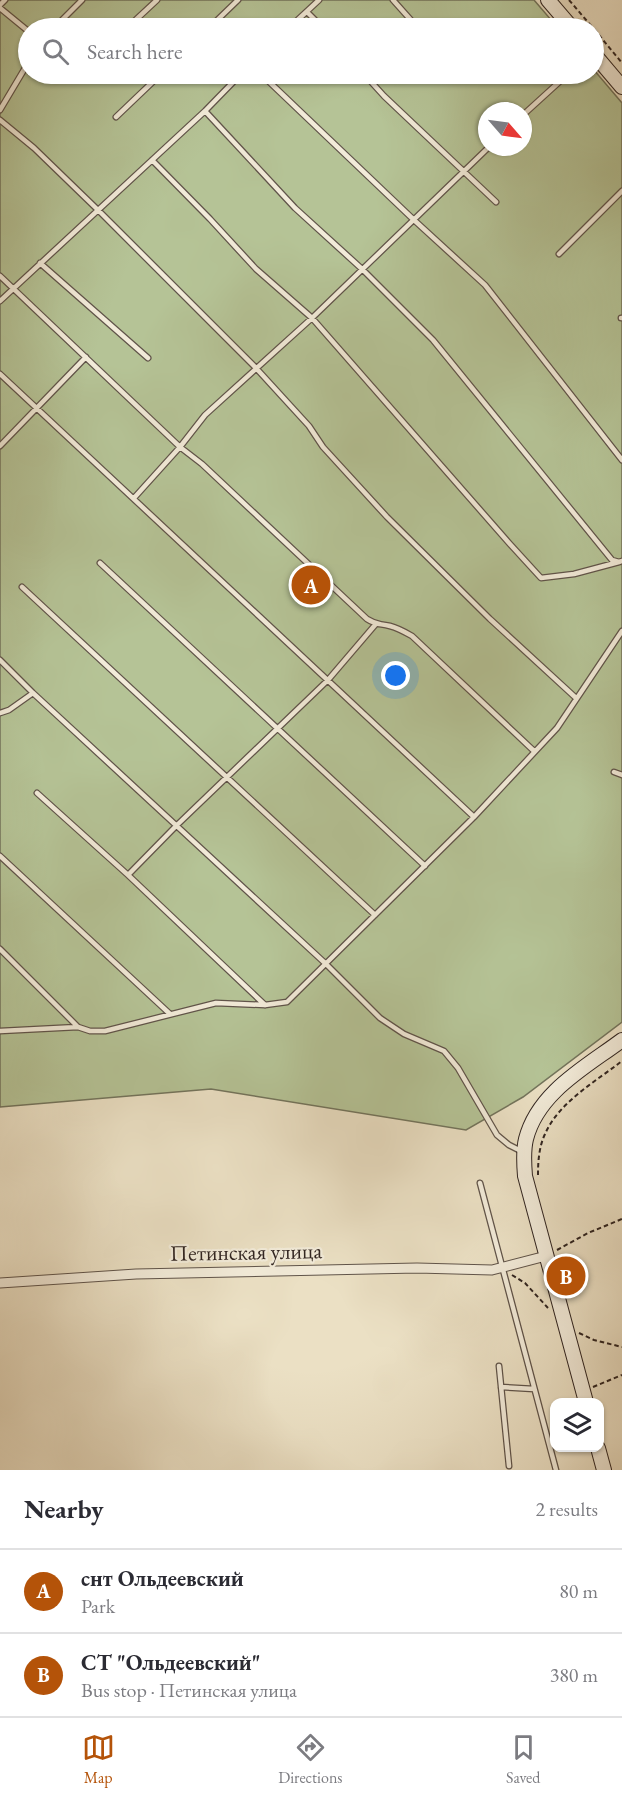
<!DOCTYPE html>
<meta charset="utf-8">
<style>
:root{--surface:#fff;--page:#f2f2f3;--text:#2b2b33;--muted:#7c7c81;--line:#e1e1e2;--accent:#b45309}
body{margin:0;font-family:"EB Garamond",serif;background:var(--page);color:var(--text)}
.controls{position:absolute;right:18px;bottom:18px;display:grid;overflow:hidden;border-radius:12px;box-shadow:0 2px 4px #0004}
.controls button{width:54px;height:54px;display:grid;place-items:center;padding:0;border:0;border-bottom:2px solid var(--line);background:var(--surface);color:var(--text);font:30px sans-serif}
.compass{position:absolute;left:478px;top:102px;width:54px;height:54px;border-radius:50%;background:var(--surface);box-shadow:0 2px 4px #0004;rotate:118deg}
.you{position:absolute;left:396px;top:676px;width:21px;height:21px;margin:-15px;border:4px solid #fff;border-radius:50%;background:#1a73e8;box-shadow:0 0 0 9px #1a73e833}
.badge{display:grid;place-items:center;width:39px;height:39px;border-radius:50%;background:var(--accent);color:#fff;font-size:20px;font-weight:700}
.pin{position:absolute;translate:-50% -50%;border:3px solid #fff;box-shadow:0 2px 6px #0006}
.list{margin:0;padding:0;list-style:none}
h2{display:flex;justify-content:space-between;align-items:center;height:78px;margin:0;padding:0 24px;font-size:26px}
h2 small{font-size:20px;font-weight:400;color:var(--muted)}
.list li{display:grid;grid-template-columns:39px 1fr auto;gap:18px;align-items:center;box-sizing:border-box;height:84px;padding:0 24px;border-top:2px solid var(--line)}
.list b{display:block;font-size:22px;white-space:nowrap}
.list p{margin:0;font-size:20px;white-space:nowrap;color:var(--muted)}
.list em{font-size:20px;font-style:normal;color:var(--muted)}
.icon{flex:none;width:33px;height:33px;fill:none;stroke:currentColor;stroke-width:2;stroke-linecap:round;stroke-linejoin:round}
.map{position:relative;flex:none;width:622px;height:1470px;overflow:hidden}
.search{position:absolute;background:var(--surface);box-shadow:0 2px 4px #0004;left:18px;right:18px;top:18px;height:66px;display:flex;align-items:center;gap:15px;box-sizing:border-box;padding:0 21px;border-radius:33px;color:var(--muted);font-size:22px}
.sheet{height:246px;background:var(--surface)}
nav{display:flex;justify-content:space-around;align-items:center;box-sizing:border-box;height:84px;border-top:2px solid var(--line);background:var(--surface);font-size:16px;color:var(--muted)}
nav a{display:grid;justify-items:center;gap:3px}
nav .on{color:var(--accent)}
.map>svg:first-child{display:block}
.green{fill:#b5c396;stroke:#73745c;stroke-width:1.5;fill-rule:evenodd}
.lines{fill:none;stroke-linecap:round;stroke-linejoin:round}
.lane-casing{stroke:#60544a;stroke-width:7}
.street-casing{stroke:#60544a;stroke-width:11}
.secondary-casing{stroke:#312521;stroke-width:16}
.path{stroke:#312521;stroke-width:2;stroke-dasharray:4.5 3;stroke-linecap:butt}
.lane{stroke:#f2ebd9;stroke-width:4.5}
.street{stroke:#f2ebd9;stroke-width:9}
.secondary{stroke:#f2ebd9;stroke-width:14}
.labels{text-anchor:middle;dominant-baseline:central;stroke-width:4.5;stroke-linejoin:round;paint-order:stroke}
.street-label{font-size:22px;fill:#312521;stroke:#f2ebd9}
</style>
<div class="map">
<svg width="622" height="1470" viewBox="0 0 622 1470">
<rect width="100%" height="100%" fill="#ebe0c4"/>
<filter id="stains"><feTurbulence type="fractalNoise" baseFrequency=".00333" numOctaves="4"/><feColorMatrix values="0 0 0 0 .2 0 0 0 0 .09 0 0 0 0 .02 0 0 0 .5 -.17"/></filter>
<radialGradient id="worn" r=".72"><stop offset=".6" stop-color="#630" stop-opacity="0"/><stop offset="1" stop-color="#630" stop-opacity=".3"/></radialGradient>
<path class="green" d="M0,0H534L558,28H28V74H594V70L622,103V1022L523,1097L466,1130L211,1089L0,1107ZM487,111H523V147H487Z"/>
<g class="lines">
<g class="lane-casing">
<path id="lane" d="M393,0L418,28
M0,5L5,0
M0,8L28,31
M307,12L323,28
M54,28L82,0
M127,28L157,0
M209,28L238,0
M289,28L319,0
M79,74H80
M261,74L414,220L485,285L622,460
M364,74L384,96L496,202
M0,110L28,63
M205,111L295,208L362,269L433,340L612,560L619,562L622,561
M523,115L568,74
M116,117L161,74
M0,120L34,148L98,210L256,368L309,426L323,447L387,517L490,619L576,698
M152,160L210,219L256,269L312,318L509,543L541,578L574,574L619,562
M559,254L622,191
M40,263L148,358
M0,276L180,447L202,464L367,619C378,626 379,623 390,626C398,628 405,632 412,636L534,751
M0,301L205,111L241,74
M621,318H622
M0,374L474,817
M0,446L86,357
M134,498L180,447L205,415L312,318L489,147
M100,563L425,866
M22,587L375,915
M0,660L33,693L326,964L380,1018L404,1034L444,1051L458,1068L497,1135L509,1145L521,1151
M0,713L9,710L33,693
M614,772L622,775
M37,793L128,875L265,1005
M0,856L170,1014
M128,875L176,826L328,680L375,625
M0,949L78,1027L90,1031H105L216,1003L265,1005L287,1002L474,817L557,728L622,631
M0,1031L78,1027
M480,1183L556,1470
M499,1366L509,1466
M501,1387L534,1389"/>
</g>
<g class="street-casing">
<path id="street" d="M0,1283L136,1274L417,1268L492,1270L546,1256"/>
</g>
<g class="secondary-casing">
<path id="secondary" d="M548,0L572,28
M594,54L622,87
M586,1402L525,1176C524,1164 523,1151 526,1139C538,1092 586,1067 622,1040
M598,1448L604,1470"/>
</g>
<path class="path" d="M569,0L593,28
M594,29L622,63
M538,1175C538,1161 539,1147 545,1134C559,1102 595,1082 622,1061
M557,1250L588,1233L622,1219
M512,1275L525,1283L548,1308
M579,1333L594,1340L622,1347
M593,1387L622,1375"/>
<use href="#lane" class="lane"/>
<use href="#street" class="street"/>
<use href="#secondary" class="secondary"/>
</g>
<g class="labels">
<g class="street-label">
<text transform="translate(246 1252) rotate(-1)">Петинская улица</text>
</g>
</g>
<rect width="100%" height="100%" filter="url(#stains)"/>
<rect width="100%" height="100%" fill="url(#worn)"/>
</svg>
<div class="controls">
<button><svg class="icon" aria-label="layers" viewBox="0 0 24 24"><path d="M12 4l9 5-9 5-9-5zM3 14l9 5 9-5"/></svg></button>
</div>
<svg class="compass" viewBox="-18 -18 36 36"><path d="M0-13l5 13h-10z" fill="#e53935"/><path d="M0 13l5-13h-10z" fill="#7c7c81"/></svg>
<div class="you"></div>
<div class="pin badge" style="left:311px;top:585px">A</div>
<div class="pin badge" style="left:566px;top:1276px">B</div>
<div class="search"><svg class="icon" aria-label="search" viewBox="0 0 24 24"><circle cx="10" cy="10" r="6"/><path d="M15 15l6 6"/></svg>Search here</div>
</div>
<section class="sheet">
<h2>Nearby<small>2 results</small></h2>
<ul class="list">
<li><span class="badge">A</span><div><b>снт Ольдеевский</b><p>Park</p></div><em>80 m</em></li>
<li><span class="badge">B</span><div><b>СТ &quot;Ольдеевский&quot;</b><p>Bus stop · Петинская улица</p></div><em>380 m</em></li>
</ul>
</section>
<nav>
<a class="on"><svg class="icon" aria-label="map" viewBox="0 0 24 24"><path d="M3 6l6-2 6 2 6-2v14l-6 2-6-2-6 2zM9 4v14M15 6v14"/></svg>Map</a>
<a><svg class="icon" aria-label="directions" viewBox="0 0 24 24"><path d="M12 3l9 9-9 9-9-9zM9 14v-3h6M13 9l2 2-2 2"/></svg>Directions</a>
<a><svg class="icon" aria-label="saved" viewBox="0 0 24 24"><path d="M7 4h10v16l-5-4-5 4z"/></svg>Saved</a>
</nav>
